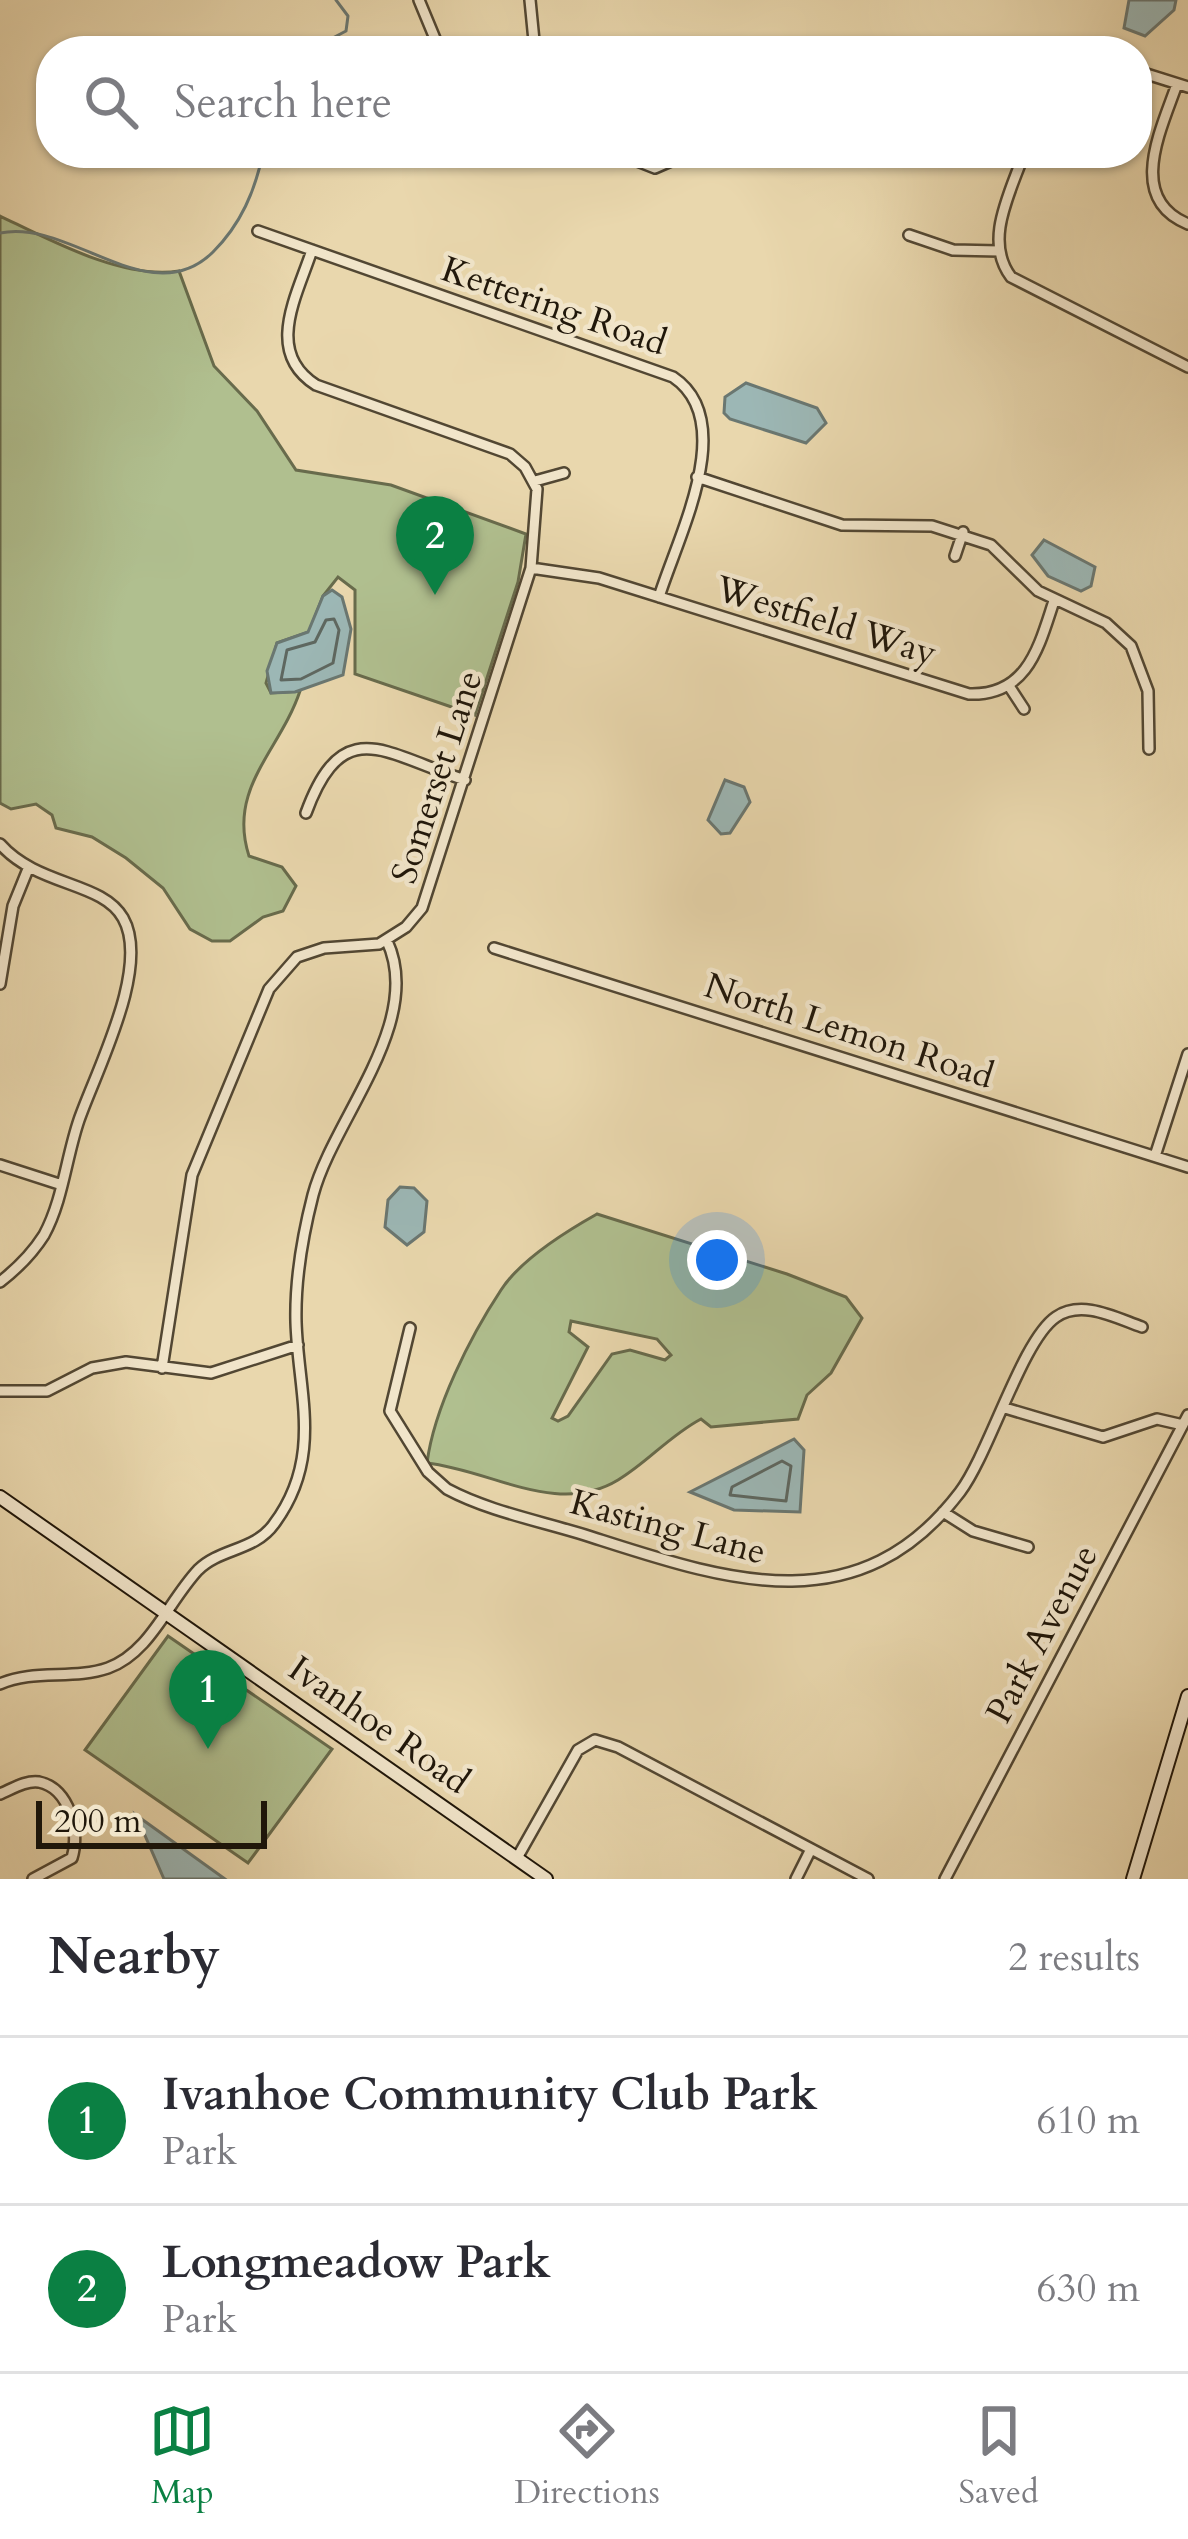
<!DOCTYPE html>
<style>
:root{--surface:#fff;--page:#f2f2f3;--text:#2b2b33;--muted:#7c7c81;--line:#e1e1e2;--accent:#0b8043}
body{margin:0;font-family:Cardo,serif;background:var(--page);color:var(--text)}
.scale{position:absolute;left:36px;bottom:30px;width:231px;box-sizing:border-box;padding-left:12px;border:6px solid #20170a;border-top:0;font-size:33px;line-height:42px;white-space:nowrap;color:#20170a;-webkit-text-stroke:9px #f1e5ca;paint-order:stroke}
.you{position:absolute;left:717px;top:1260px;width:42px;height:42px;margin:-30px;border:9px solid #fff;border-radius:50%;background:#1a73e8;box-shadow:0 0 0 18px #1a73e833}
.badge{display:grid;place-items:center;width:78px;height:78px;border-radius:50%;background:var(--accent);color:#fff;font-size:39px;font-weight:700}
.pin{position:absolute;translate:-50% -99px;filter:drop-shadow(0 3px 6px #0008)}
.pin::after{content:'';position:absolute;top:63px;width:42px;height:36px;background:inherit;clip-path:polygon(0 0,100% 0,50% 100%)}
.list{margin:0;padding:0;list-style:none}
h2{display:flex;justify-content:space-between;align-items:center;height:156px;margin:0;padding:0 48px;font-size:51px}
h2 small{font-size:39px;font-weight:400;color:var(--muted)}
.list li{display:grid;grid-template-columns:78px 1fr auto;gap:36px;align-items:center;box-sizing:border-box;height:168px;padding:0 48px;border-top:3px solid var(--line)}
.list b{display:block;font-size:45px;white-space:nowrap}
.list p{margin:0;font-size:39px;white-space:nowrap;color:var(--muted)}
.list em{font-size:39px;font-style:normal;color:var(--muted)}
.icon{flex:none;width:66px;height:66px;fill:none;stroke:currentColor;stroke-width:2;stroke-linecap:round;stroke-linejoin:round}
.map{position:relative;flex:none;width:1188px;height:1879px;overflow:hidden}
.search{position:absolute;background:var(--surface);box-shadow:0 3px 9px #0004;left:36px;right:36px;top:36px;height:132px;display:flex;align-items:center;gap:30px;box-sizing:border-box;padding:0 42px;border-radius:48px;color:var(--muted);font-size:45px}
.sheet{height:492px;background:var(--surface)}
nav{display:flex;justify-content:space-around;align-items:center;box-sizing:border-box;height:168px;border-top:3px solid var(--line);background:var(--surface);font-size:33px;color:var(--muted)}
nav a{display:grid;justify-items:center;gap:6px}
nav .on{color:var(--accent)}
.map>svg:first-child{display:block}
.green{fill:#b0bf8f;stroke:#686b4c;stroke-width:3;fill-rule:evenodd}
.water{fill:#9cb7b5;stroke:#6a7771;stroke-width:3}
.lines{fill:none;stroke-linecap:round;stroke-linejoin:round}
.shore{stroke:#5e6760;stroke-width:3}
.stream{stroke:#6a7771;stroke-width:3}
.street-casing{stroke:#524733;stroke-width:14}
.secondary-casing{stroke:#20170a;stroke-width:16}
.street{stroke:#f1e5ca;stroke-width:9}
.secondary{stroke:#f1e5ca;stroke-width:12}
.labels{text-anchor:middle;dominant-baseline:central;stroke-width:9;stroke-linejoin:round;paint-order:stroke}
.street-label{font-size:36px;fill:#20170a;stroke:#f1e5ca}
</style>
<div class="map">
<svg width="1188" height="1879" viewBox="0 0 1188 1879">
<rect width="100%" height="100%" fill="#e9d7ad"/>
<filter id="stains"><feTurbulence type="fractalNoise" baseFrequency=".00167" numOctaves="4"/><feColorMatrix values="0 0 0 0 .2 0 0 0 0 .09 0 0 0 0 .02 0 0 0 .5 -.17"/></filter>
<radialGradient id="worn" r=".72"><stop offset=".6" stop-color="#630" stop-opacity="0"/><stop offset="1" stop-color="#630" stop-opacity=".3"/></radialGradient>
<path class="green" d="M0,216C50,240 123,280 179,271L214,366L257,411L296,470L391,485L526,534L518,582L475,715L355,674V590L338,577L323,596L309,632L277,643L266,683L271,693L300,691C280,751 227,788 249,856L282,867L296,886L283,911L263,917L230,941H212L190,929L163,888L126,858L92,837L56,828L52,815L36,804L11,809L0,803Z
M597,1214L787,1274L846,1297L862,1318L831,1373L807,1395L798,1419L711,1427L701,1419C669,1436 648,1462 618,1480C557,1517 491,1470 427,1463C434,1408 470,1337 501,1290C521,1259 565,1232 597,1214ZM571,1321L657,1339L671,1355L665,1360L630,1350L612,1354L568,1416L558,1421L552,1418L588,1347L569,1332Z
M168,1636L332,1749L248,1863L85,1750Z"/>
<path class="water" d="M1129,0H1176L1174,10L1145,36L1124,28Z
M746,383L817,408L826,423L806,443L730,419L724,413L725,397Z
M1044,540L1095,567L1091,586L1081,591L1048,576L1032,555Z
M332,590L342,597L351,629L343,675L295,692L271,693L267,671L277,643L308,632L323,596Z
M725,780L744,787L750,802L730,833L721,834L708,820Z
M400,1187L414,1188L427,1201L424,1232L407,1245L385,1227L388,1200Z
M794,1439L804,1450L800,1512L734,1510L690,1492Z
M136,1815L225,1879H164Z"/>
<g class="lines">
<path class="shore" d="M326,620L334,619L339,630L333,663L301,679L281,680L287,650L315,642Z
M782,1461L791,1466L786,1501L730,1495L732,1487Z"/>
<path class="stream" d="M308,51L346,31L348,16L336,0
M0,233C70,218 150,314 213,252C241,224 255,191 263,153"/>
<g class="street-casing">
<path id="street" d="M419,0L436,41L448,51
M530,0L535,51
M1137,71L1188,87
M1177,84C1161,130 1126,199 1188,224
M617,153L655,168L671,161
M1024,153C1011,192 983,240 1011,277L1188,367
M258,231L673,377C739,421 678,536 659,597
M909,235L953,250L999,251
M697,477L842,525L932,526L991,545L1038,591L1106,623L1131,646L1148,691L1149,749
M535,481L564,473
M955,556L963,532
M531,568L599,578L969,694C1028,696 1039,646 1054,601
M1009,686L1024,709
M306,813C343,712 385,754 465,780
M0,844C38,887 102,881 123,918C151,967 96,1071 79,1120C66,1158 63,1200 44,1235C32,1254 18,1268 0,1282
M494,948L1188,1167
M0,984L13,906L28,869
M1155,1156L1188,1054
M0,1165L62,1185
M410,1328L390,1411L428,1472L447,1489C488,1511 540,1521 585,1535C720,1578 856,1629 960,1492C990,1452 1022,1340 1056,1317C1082,1299 1116,1318 1142,1327
M162,1368L192,1175L269,989L297,957L324,948L379,944L406,927L422,908L531,568L537,489L525,467L510,454L316,385C264,352 297,296 312,250
M0,1391H47L92,1368L126,1362L211,1373L298,1345
M1005,1408L1103,1437L1157,1419L1183,1425
M943,1512L973,1531L1028,1547
M0,1684C33,1669 74,1680 108,1668C150,1653 168,1602 198,1570C220,1548 255,1551 274,1524C324,1457 298,1393 296,1322C295,1281 303,1234 313,1195C333,1119 425,1022 387,941
M0,1794C12,1789 26,1780 39,1782C70,1788 80,1833 72,1858L33,1879
M517,1858L578,1750L595,1740L618,1747L868,1879
M796,1879L811,1849
M945,1879L1188,1415"/>
</g>
<g class="secondary-casing">
<path id="secondary" d="M0,1497L546,1879
M1133,1879L1188,1696"/>
</g>
<use href="#street" class="street"/>
<use href="#secondary" class="secondary"/>
</g>
<g class="labels">
<g class="street-label">
<text transform="translate(554 306) rotate(19)">Kettering Road</text>
<text transform="translate(826 621) rotate(17)">Westfield Way</text>
<text transform="translate(437 777) rotate(-72)">Somerset Lane</text>
<text transform="translate(849 1031) rotate(18)">North Lemon Road</text>
<text transform="translate(668 1527) rotate(15)">Kasting Lane</text>
<text transform="translate(1042 1634) rotate(-62)">Park Avenue</text>
<text transform="translate(379 1725) rotate(35)">Ivanhoe Road</text>
</g>
</g>
<rect width="100%" height="100%" filter="url(#stains)"/>
<rect width="100%" height="100%" fill="url(#worn)"/>
</svg>
<div class="scale">200 m</div>
<div class="you"></div>
<div class="pin badge" style="left:208px;top:1749px">1</div>
<div class="pin badge" style="left:435px;top:595px">2</div>
<div class="search"><svg class="icon" aria-label="search" viewBox="0 0 24 24"><circle cx="10" cy="10" r="6"/><path d="M15 15l6 6"/></svg>Search here</div>
</div>
<section class="sheet">
<h2>Nearby<small>2 results</small></h2>
<ul class="list">
<li><span class="badge">1</span><div><b>Ivanhoe Community Club Park</b><p>Park</p></div><em>610 m</em></li>
<li><span class="badge">2</span><div><b>Longmeadow Park</b><p>Park</p></div><em>630 m</em></li>
</ul>
</section>
<nav>
<a class="on"><svg class="icon" aria-label="map" viewBox="0 0 24 24"><path d="M3 6l6-2 6 2 6-2v14l-6 2-6-2-6 2zM9 4v14M15 6v14"/></svg>Map</a>
<a><svg class="icon" aria-label="directions" viewBox="0 0 24 24"><path d="M12 3l9 9-9 9-9-9zM9 14v-3h6M13 9l2 2-2 2"/></svg>Directions</a>
<a><svg class="icon" aria-label="saved" viewBox="0 0 24 24"><path d="M7 4h10v16l-5-4-5 4z"/></svg>Saved</a>
</nav>
